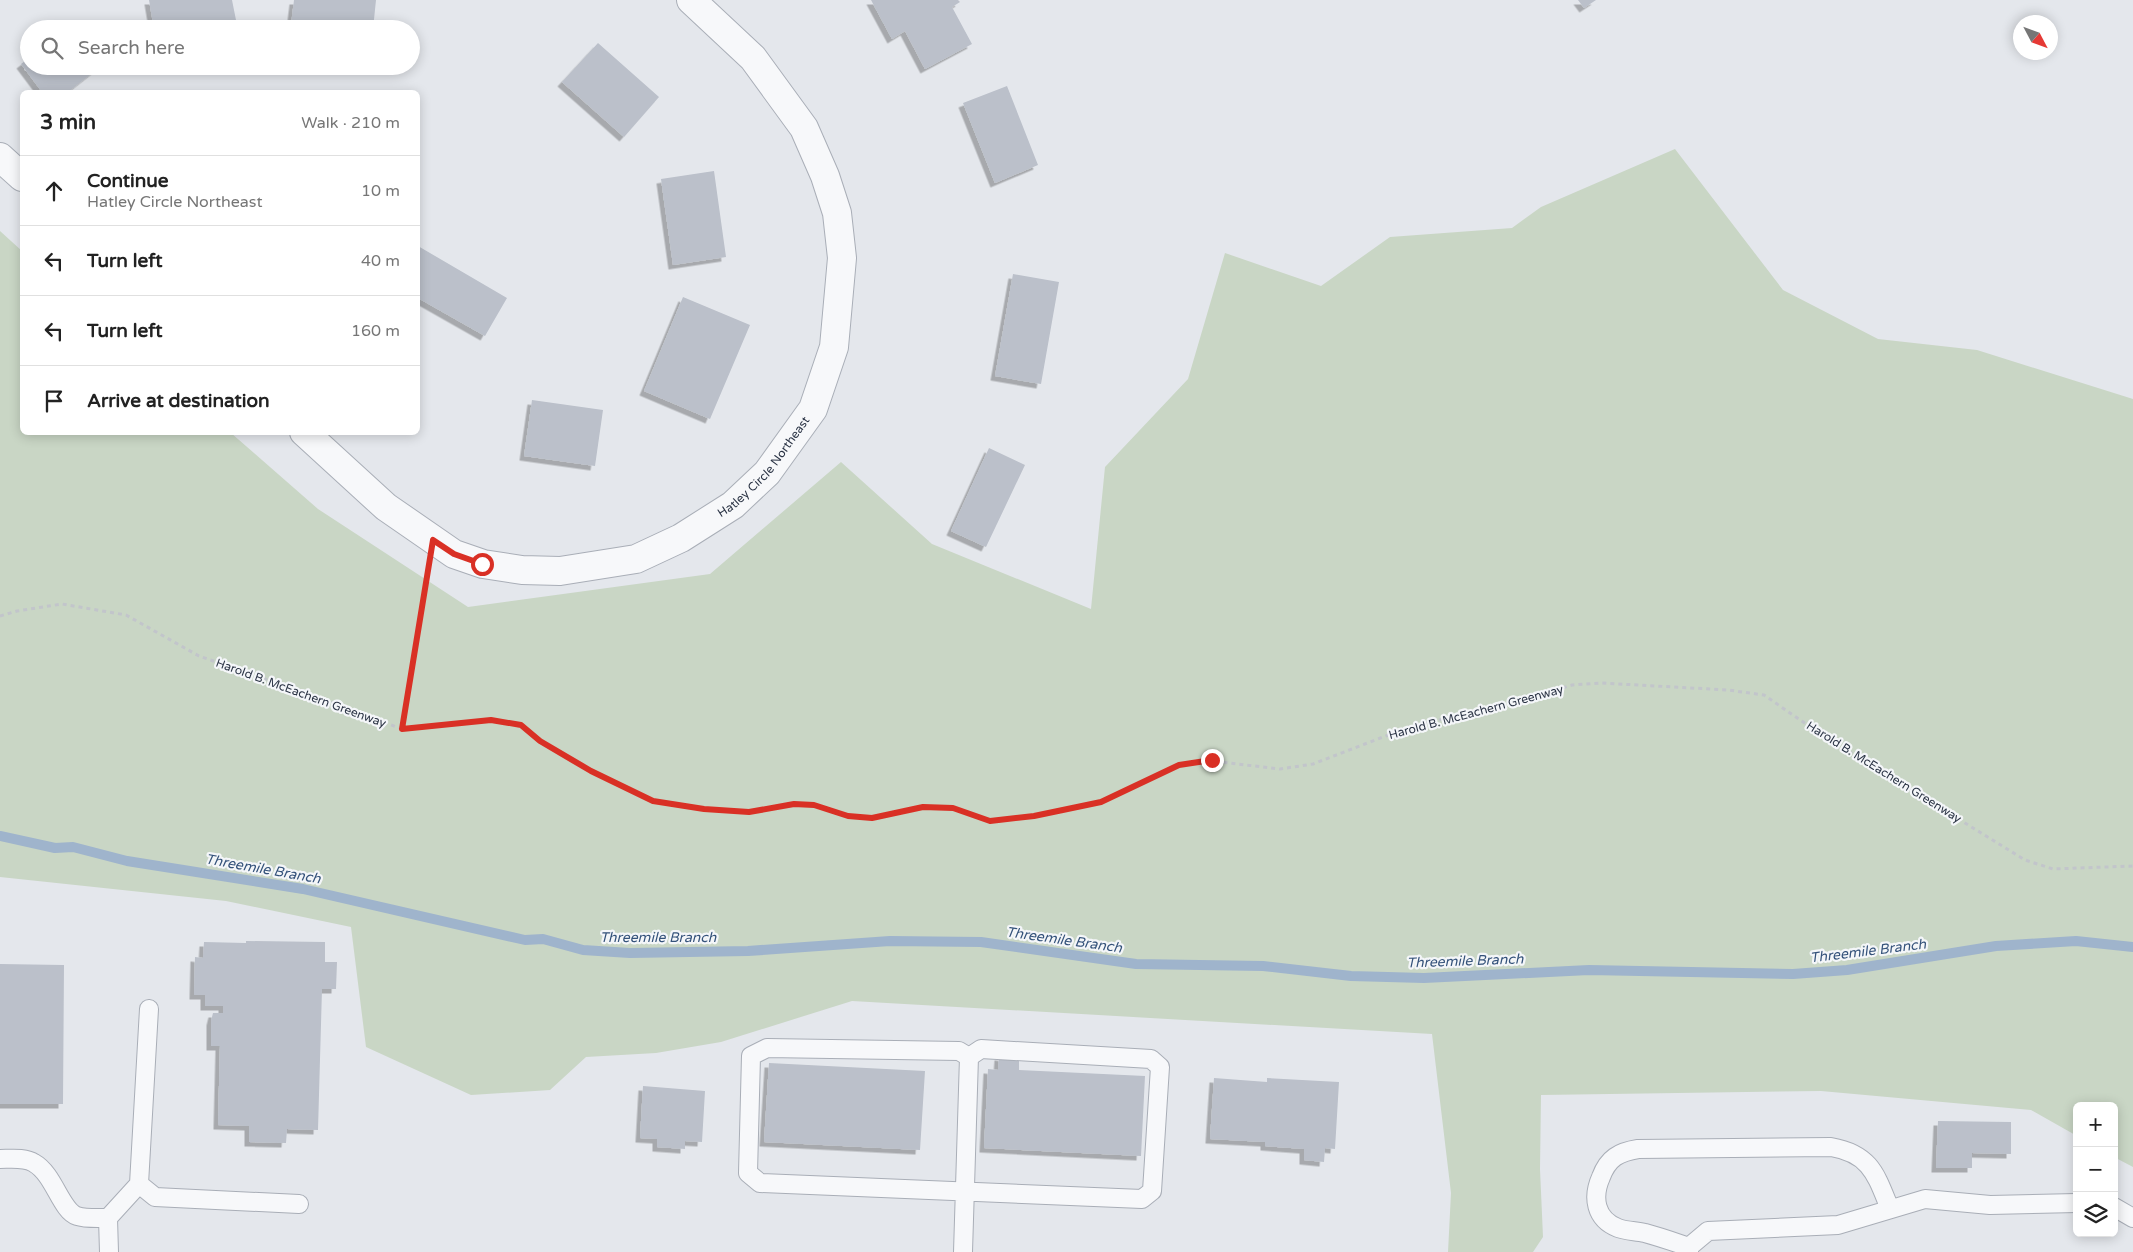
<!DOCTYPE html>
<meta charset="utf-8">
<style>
:root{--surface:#fff;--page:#f2f2f2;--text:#222;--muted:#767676;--line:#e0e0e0}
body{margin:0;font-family:"Varela Round",sans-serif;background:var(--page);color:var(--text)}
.controls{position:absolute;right:15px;bottom:15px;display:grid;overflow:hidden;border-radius:8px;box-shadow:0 2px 12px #0003}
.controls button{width:45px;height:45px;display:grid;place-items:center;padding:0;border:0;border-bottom:1px solid var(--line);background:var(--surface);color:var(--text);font:25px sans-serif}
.compass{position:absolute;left:2013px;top:15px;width:45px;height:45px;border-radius:50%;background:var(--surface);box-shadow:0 2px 12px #0003;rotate:131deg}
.stop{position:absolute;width:15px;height:15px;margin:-11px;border:4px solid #d93025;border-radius:50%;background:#fff}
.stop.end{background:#d93025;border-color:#fff;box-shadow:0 1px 5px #0008}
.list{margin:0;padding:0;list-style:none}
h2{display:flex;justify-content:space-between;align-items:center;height:65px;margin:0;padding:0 20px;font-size:21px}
h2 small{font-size:16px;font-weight:400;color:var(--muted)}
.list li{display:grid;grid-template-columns:32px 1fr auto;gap:15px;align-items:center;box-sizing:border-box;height:70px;padding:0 20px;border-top:1px solid var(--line)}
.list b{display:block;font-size:19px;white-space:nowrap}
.list p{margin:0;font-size:16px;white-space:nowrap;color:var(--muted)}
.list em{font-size:16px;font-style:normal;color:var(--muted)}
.icon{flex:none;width:28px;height:28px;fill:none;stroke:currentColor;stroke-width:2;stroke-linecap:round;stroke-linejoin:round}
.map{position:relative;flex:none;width:2133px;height:1252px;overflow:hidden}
.search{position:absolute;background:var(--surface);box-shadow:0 2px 12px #0003;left:20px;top:20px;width:400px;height:55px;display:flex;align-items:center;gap:12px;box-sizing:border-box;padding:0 18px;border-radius:28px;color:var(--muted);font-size:19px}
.panel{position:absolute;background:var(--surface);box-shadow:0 2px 12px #0003;left:20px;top:90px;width:400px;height:345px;border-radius:8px}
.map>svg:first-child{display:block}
.green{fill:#c9d6c5}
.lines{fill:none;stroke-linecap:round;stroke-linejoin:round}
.stream{stroke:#9fb4cc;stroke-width:10}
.building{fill:#bbc0ca;filter:url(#shadow)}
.lane-casing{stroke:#a9aeb7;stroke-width:20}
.street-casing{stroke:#a9aeb7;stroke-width:30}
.path{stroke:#c2c5cb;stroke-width:3;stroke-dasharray:4 4;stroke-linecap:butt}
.lane{stroke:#f7f8fa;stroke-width:18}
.street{stroke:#f7f8fa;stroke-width:28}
.route{stroke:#d93025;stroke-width:6}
.labels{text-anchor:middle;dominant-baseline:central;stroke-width:4.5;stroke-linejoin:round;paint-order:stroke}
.street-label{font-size:12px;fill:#2b3445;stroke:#f4f6f9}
.water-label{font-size:14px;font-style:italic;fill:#34527a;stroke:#f4f6f9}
</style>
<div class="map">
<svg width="2133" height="1252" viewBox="0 0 2133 1252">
<defs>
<filter id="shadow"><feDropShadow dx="-4.5" dy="4.5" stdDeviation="0" flood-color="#0004"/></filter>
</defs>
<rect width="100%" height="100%" fill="#e4e7ec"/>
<path class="green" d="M1675,149L1783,290L1878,339L1977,350L2133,399V1167L2114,1157V1106H2077V1136L2031,1110L1821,1091L1541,1095L1540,1169L1543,1237L1533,1252H1448L1451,1193L1432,1034L852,1001L721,1042L656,1053L586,1057L550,1090L471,1095L366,1047L351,927L226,901L0,877V231L22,251V432L231,433L318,509L468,607L710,574L841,462L932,544L1091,609L1105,467L1188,379L1225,253L1321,286L1390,237L1512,228L1541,207Z"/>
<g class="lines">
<path class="stream" d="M0,836L55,848L73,847L127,861L303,889L525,940L543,939L583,950L630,953L748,951L890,941L981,942L1136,964L1263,966L1351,976L1424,978L1589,970L1793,974L1847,970L1996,946L2076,941L2133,947"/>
</g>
<path class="building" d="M149,0H232L236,20L193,29H154Z
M294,0H376L373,29H327L291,25Z
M871,0H958L960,2L952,7L972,44L925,69L905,31L892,39Z
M1578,0H1596L1584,8Z
M76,22L81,29H67Z
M598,43L659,97L624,137L562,82Z
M29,58V66H101L68,92H42L21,64Z
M1007,86L1038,165L995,183L963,103Z
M714,171L726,257L673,265L661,179Z
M418,246L507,298L485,336L418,298Z
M1013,274L1059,282L1041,384L995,376Z
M683,297L750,325L710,419L644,391Z
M532,400L603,410L595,466L524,456Z
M989,448L1025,465L986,547L951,531Z
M246,941L325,942V962H337L336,989H322L318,1130L287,1129L286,1143L249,1142V1126L218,1125L220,1046H211V1021L213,1013H223V1006H205V995H194L195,957L203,958L204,942L246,943Z
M0,964L64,965L63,1104H0Z
M999,1056L1019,1058V1070L1145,1076L1141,1156L984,1148L988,1069L998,1070Z
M769,1063L925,1071L920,1150L764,1142Z
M1214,1078L1267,1082V1078L1339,1082L1335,1149L1325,1148L1324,1162L1304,1160V1149L1265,1146V1142L1210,1139Z
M643,1086L705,1091L702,1142L685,1141V1149L657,1147V1139L640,1138Z
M1938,1121L2011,1122V1154L1972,1153V1168H1936Z"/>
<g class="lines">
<g class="lane-casing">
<path id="lane" d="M767,1048L959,1051L969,1057L981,1049L1151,1059L1160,1067L1152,1191L1142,1199L760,1183L748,1173L751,1056Z
M0,1159C10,1159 25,1157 34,1163C54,1174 61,1211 77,1216C86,1219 98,1218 108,1218
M139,1184L155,1197L299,1204
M2114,1207L2133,1218
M1689,1247C1674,1242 1660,1237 1645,1233C1636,1231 1626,1231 1618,1228C1595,1219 1592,1197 1601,1177C1608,1158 1619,1152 1638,1149L1831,1147C1871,1154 1876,1175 1890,1209
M109,1252L108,1218L139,1184L149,1009
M963,1252L969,1057
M1689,1252V1247L1708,1231L1838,1225L1925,1199L1990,1205L2077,1203"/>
</g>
<g class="street-casing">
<g id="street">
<path d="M0,157L22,177"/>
<path id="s1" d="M304,432L386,507L454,554L483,564L522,570L560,571L636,559L681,538L733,505L767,473L813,409L834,347L842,258L837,213L825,176L804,128L753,58L691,0"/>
</g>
</g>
<path class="path" d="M0,616L17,611L62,604L126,615L199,656L320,698L402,729L491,720L521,725L540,741L591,771L653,801L704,809L749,812L794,804L814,805L847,816L872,818L923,807L953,808L990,821L1034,816L1101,802L1179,765L1212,761L1280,769L1313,764L1409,727L1523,700L1572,685L1601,683L1728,690L1764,695L1819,733L2025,860L2053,869L2133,866
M402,729L427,575"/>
<use href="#lane" class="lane"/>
<use href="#street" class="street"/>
</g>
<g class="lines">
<path class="route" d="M482,564L454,554L433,540L402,729L491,720L521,725L540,741L591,771L653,801L704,809L749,812L794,804L814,805L848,816L872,818L923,807L953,808L990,821L1034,816L1101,802L1179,765L1212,760"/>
</g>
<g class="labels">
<g class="street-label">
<text stroke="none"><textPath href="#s1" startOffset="539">Hatley Circle Northeast</textPath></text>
<text transform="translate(301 693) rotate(20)">Harold B. McEachern Greenway</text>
<text transform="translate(1476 712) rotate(-15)">Harold B. McEachern Greenway</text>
<text transform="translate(1884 772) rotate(32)">Harold B. McEachern Greenway</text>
</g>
<g class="water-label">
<text transform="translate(263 869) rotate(10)">Threemile Branch</text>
<text x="658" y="937">Threemile Branch</text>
<text transform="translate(1064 940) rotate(8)">Threemile Branch</text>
<text transform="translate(1868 951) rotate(-7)">Threemile Branch</text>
<text transform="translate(1465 961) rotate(-2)">Threemile Branch</text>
</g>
</g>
</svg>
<div class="controls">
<button>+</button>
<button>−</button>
<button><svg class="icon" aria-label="layers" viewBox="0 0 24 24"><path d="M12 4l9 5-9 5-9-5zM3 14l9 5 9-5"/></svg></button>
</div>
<svg class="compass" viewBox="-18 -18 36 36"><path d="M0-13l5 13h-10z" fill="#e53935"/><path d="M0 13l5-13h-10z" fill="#767676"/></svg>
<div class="stop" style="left:482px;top:564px"></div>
<div class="stop end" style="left:1212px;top:760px"></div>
<div class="search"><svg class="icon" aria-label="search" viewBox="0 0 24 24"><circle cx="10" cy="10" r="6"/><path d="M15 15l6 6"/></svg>Search here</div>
<section class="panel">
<h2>3 min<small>Walk · 210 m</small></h2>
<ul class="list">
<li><svg class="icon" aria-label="ahead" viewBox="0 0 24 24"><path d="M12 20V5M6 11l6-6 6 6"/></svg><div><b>Continue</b><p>Hatley Circle Northeast</p></div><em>10 m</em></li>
<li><svg class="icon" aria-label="left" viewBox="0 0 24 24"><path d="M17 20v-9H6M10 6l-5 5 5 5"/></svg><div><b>Turn left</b></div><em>40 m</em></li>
<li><svg class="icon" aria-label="left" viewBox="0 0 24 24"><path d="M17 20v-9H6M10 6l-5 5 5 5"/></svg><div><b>Turn left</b></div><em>160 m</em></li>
<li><svg class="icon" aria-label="arrive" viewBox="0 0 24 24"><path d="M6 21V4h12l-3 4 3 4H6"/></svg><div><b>Arrive at destination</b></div></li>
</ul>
</section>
</div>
